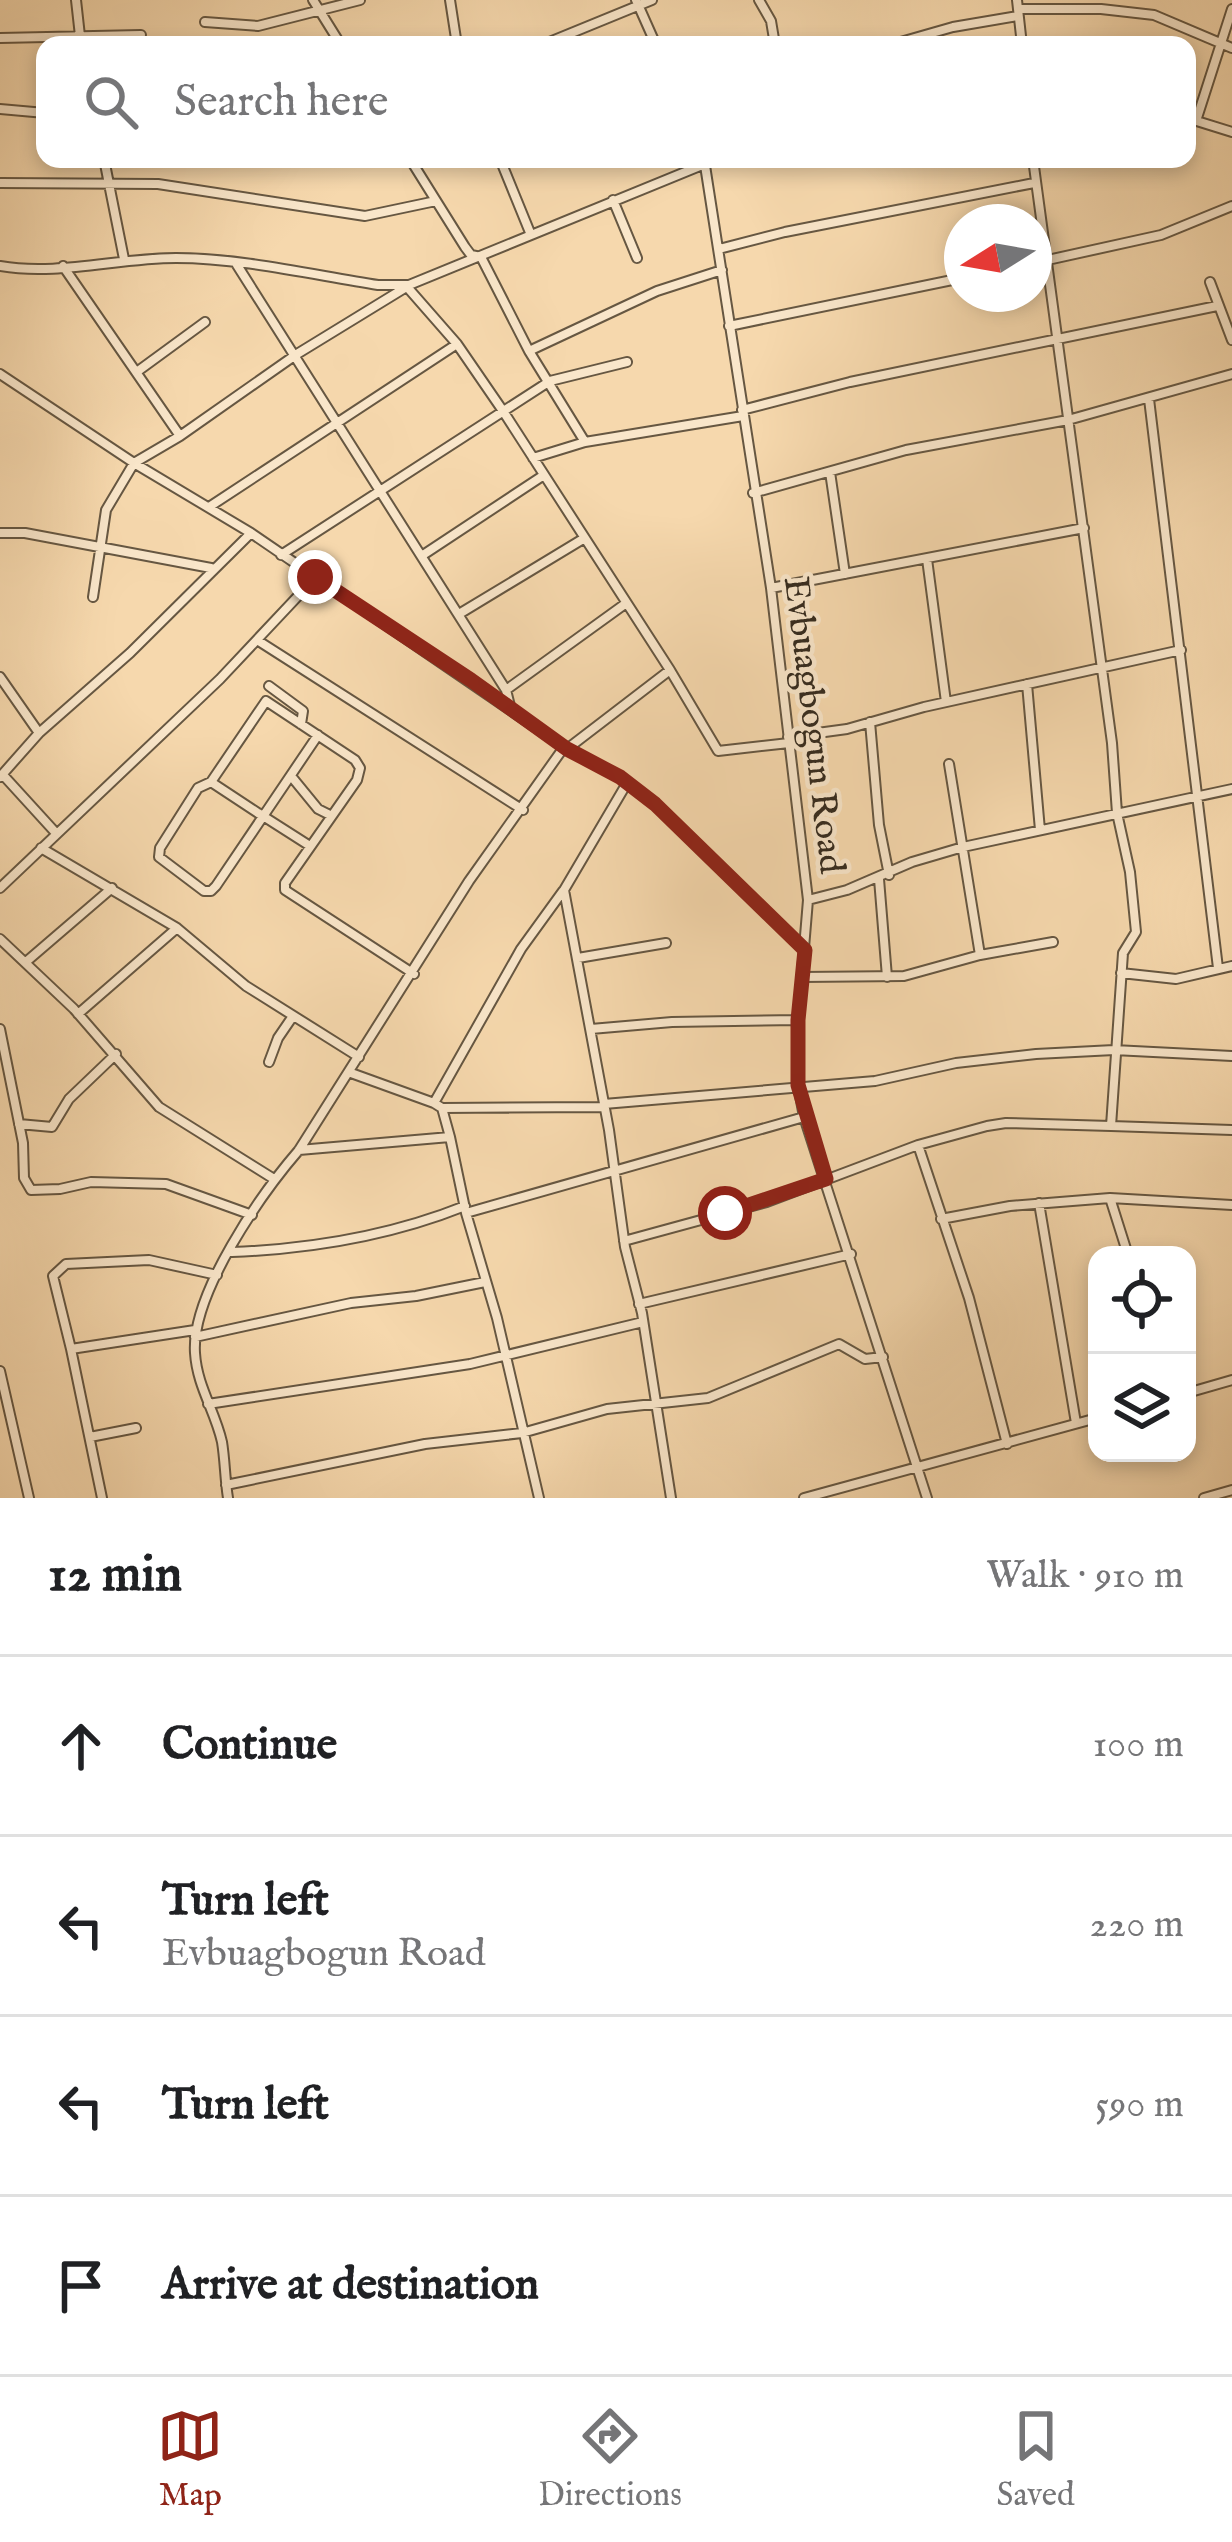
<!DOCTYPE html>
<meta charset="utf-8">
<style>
:root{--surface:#fff;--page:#f6f6f6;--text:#202124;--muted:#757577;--line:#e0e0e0;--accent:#8f2418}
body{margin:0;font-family:"IM FELL English",serif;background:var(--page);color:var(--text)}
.controls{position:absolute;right:36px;bottom:36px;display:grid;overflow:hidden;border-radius:24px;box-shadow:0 6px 18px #0003}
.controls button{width:108px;height:108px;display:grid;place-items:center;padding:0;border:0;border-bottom:3px solid var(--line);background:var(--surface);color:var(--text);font:60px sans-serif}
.compass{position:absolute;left:944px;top:204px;width:108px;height:108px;border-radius:50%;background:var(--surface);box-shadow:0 6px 18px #0003;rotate:259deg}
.stop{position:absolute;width:36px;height:36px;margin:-27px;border:9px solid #8f2418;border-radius:50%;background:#fff}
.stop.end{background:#8f2418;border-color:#fff;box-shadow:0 3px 12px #0008}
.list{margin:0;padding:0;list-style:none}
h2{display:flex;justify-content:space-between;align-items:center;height:156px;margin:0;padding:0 48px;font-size:51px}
h2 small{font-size:39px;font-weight:400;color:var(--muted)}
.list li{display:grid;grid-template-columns:78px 1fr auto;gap:36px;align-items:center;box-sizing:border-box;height:180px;padding:0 48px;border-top:3px solid var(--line)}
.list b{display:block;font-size:45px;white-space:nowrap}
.list p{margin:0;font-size:39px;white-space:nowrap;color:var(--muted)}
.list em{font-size:39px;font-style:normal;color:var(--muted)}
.icon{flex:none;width:66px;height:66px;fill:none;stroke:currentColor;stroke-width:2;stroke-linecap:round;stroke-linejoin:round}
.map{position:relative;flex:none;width:1232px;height:1498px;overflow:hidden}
.search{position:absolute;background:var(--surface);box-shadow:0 6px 18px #0003;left:36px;right:36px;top:36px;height:132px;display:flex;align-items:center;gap:30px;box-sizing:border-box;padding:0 42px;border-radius:24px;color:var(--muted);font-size:45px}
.sheet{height:876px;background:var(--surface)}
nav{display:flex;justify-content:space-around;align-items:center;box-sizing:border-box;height:168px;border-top:3px solid var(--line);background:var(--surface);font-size:33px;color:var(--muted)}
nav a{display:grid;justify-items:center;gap:6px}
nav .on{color:var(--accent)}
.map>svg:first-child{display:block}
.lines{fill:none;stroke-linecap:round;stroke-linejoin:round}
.minor-casing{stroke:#665742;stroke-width:12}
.minor{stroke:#f9e6ca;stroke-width:8}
.route{stroke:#8f2418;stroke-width:15}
.labels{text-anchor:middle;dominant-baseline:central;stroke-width:9;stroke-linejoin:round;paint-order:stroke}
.street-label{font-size:36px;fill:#362c1f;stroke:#f9e6ca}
</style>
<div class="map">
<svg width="1232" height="1498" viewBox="0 0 1232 1498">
<rect width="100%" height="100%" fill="#f6d8ad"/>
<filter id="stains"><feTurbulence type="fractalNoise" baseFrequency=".00167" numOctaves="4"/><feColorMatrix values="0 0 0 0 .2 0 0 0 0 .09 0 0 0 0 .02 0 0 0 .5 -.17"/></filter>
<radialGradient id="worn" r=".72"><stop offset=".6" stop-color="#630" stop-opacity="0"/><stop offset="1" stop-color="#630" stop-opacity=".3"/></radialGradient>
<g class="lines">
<g class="minor-casing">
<path id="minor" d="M76,0L81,45
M313,0L341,45
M450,0L457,45
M636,0L656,45
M759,0L771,21L775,45
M1017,0L1022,45
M1018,9H1101L1154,15L1232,48
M205,22L258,26L360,0
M0,38L141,35
M542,45L652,0
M890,45L953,27L1018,16
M0,109L45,113
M1187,118L1232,132
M1196,121L1232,9
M104,159L124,259
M410,159L465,247L471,255L481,257L529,351L585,442
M500,159L531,235
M704,159L771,588L808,900L798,1020V1085L804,1117L927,1498
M0,183L158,184L365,216L436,201
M613,200L637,258
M719,249L785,232L1034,183
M1034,263L1161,235L1232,206
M237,265L506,690L510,706
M0,266C57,276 118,258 176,258C242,258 313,275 378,285H409L717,159
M63,266L180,436
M1210,282L1232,340
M408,288L457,344L503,411L670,670L718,751L789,743
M729,326L962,278
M529,351L657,291L722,270
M138,371L205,322
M0,374L134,463L251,533L567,749L670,670
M1149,399L1218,968
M742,410L850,382L1217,306
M533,458L585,442L743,416
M830,472L845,574
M753,493L906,450L1068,420L1232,374
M209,507L457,344
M0,533H25L211,568
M281,555L550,381L627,362
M423,555L544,475
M927,559L946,702
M771,588L1084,528
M93,597L106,510L134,463L180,436L297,354L408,286
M459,614L583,539
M257,640L523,810
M0,677L39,733
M1027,684L1040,830
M269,686L303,711L301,724
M506,690L625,604
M870,722L879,825L889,875
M788,737L847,729L924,707L1181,650
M949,764L980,955L1053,942
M3,775L55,832
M291,776L318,809L330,815
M0,777L39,733L130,653L251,533
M211,782L266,701L355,760L360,768L357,780L285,883V890L414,974
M627,783L564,890L609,1130L625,1247L642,1313L671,1498
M310,846L263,816L258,813L211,782L198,788L160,848L159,857L204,891H211L216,886C250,836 284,785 318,735
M41,848L177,928L246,986L359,1057
M879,879L887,977
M0,888L220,679L315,578
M808,900L847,890L912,862L963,847L1232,789
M0,939L74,1009L159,1107L274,1179
M578,958L666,943
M27,961L112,888
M1121,973L1176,979L1232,966
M802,977L904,976L980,955
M78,1014L177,928
M0,1029L23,1143L24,1178L31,1190L60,1189L91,1182L166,1184L252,1215
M591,1029L672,1022L798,1020
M269,1062L278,1038L293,1016
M351,1073L434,1103
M604,1104L875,1081L956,1063L1036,1054L1114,1050L1232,1056
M442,1108L605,1107
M19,1124L52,1127L69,1099L116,1054
M1111,1126L1232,1130
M918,1145L969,1298L1007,1444
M299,1150L450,1137
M1110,1198L1128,1255
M1039,1203L1076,1423
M466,1213L804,1117
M941,1219L1010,1206L1110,1198L1232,1205
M624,1241L767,1202L918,1145L987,1126L1006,1123L1111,1126L1123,953L1136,932L1130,872L1117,813L1112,743L1033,159
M232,1252C312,1249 390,1236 465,1206
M639,1304L851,1254
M195,1337L351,1303L416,1296L485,1282
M71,1349L53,1276L66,1264L149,1260L217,1275
M0,1371L29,1498
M1187,1393L1232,1380
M208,1404L470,1364L643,1322
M90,1437L136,1428
M226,1485L425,1444L522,1433L607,1409L708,1398L839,1344L865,1359L883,1357
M102,1498L71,1349L195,1330
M228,1498C225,1480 225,1460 222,1442C215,1411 197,1386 195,1353C191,1294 261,1194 299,1150L469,881L562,750L567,749L620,777L655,804L805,950
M539,1498L497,1318L466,1213L450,1137L442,1108L434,1103L521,949L563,891
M804,1498L1097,1418
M1204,1498L1232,1490"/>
</g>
<use href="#minor" class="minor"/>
</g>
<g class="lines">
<path class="route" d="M315,577L471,680L567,749L620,777L655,804L805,950L798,1020V1085L826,1179L725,1213"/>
</g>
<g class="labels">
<g class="street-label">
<text transform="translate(813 725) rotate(83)">Evbuagbogun Road</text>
</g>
</g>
<rect width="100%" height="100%" filter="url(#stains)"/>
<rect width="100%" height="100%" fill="url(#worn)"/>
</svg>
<div class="controls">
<button><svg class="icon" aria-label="locate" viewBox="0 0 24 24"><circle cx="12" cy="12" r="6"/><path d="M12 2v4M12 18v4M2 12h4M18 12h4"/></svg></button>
<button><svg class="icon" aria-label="layers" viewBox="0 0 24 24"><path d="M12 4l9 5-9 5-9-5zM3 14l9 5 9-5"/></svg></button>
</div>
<svg class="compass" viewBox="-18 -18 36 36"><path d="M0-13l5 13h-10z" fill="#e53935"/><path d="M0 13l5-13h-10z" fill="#757577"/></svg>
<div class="stop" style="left:725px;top:1213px"></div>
<div class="stop end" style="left:315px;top:577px"></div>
<div class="search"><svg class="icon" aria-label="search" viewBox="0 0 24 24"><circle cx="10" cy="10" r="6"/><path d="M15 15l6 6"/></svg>Search here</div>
</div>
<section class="sheet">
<h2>12 min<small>Walk · 910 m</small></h2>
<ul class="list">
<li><svg class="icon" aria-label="ahead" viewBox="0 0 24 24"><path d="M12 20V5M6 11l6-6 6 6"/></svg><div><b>Continue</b></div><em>100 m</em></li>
<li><svg class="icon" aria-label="left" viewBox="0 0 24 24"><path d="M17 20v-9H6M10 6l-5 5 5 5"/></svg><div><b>Turn left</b><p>Evbuagbogun Road</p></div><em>220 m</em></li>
<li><svg class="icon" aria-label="left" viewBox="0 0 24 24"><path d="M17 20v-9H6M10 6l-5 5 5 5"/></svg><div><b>Turn left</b></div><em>590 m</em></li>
<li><svg class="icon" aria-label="arrive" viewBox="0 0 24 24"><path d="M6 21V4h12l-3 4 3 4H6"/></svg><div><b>Arrive at destination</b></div></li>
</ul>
</section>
<nav>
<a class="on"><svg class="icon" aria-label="map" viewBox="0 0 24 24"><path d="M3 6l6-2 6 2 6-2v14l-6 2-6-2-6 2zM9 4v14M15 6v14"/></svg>Map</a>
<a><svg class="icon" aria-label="directions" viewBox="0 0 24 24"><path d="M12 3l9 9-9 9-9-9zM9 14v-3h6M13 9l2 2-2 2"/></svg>Directions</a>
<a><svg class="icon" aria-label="saved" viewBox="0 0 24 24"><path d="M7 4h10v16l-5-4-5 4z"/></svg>Saved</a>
</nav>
